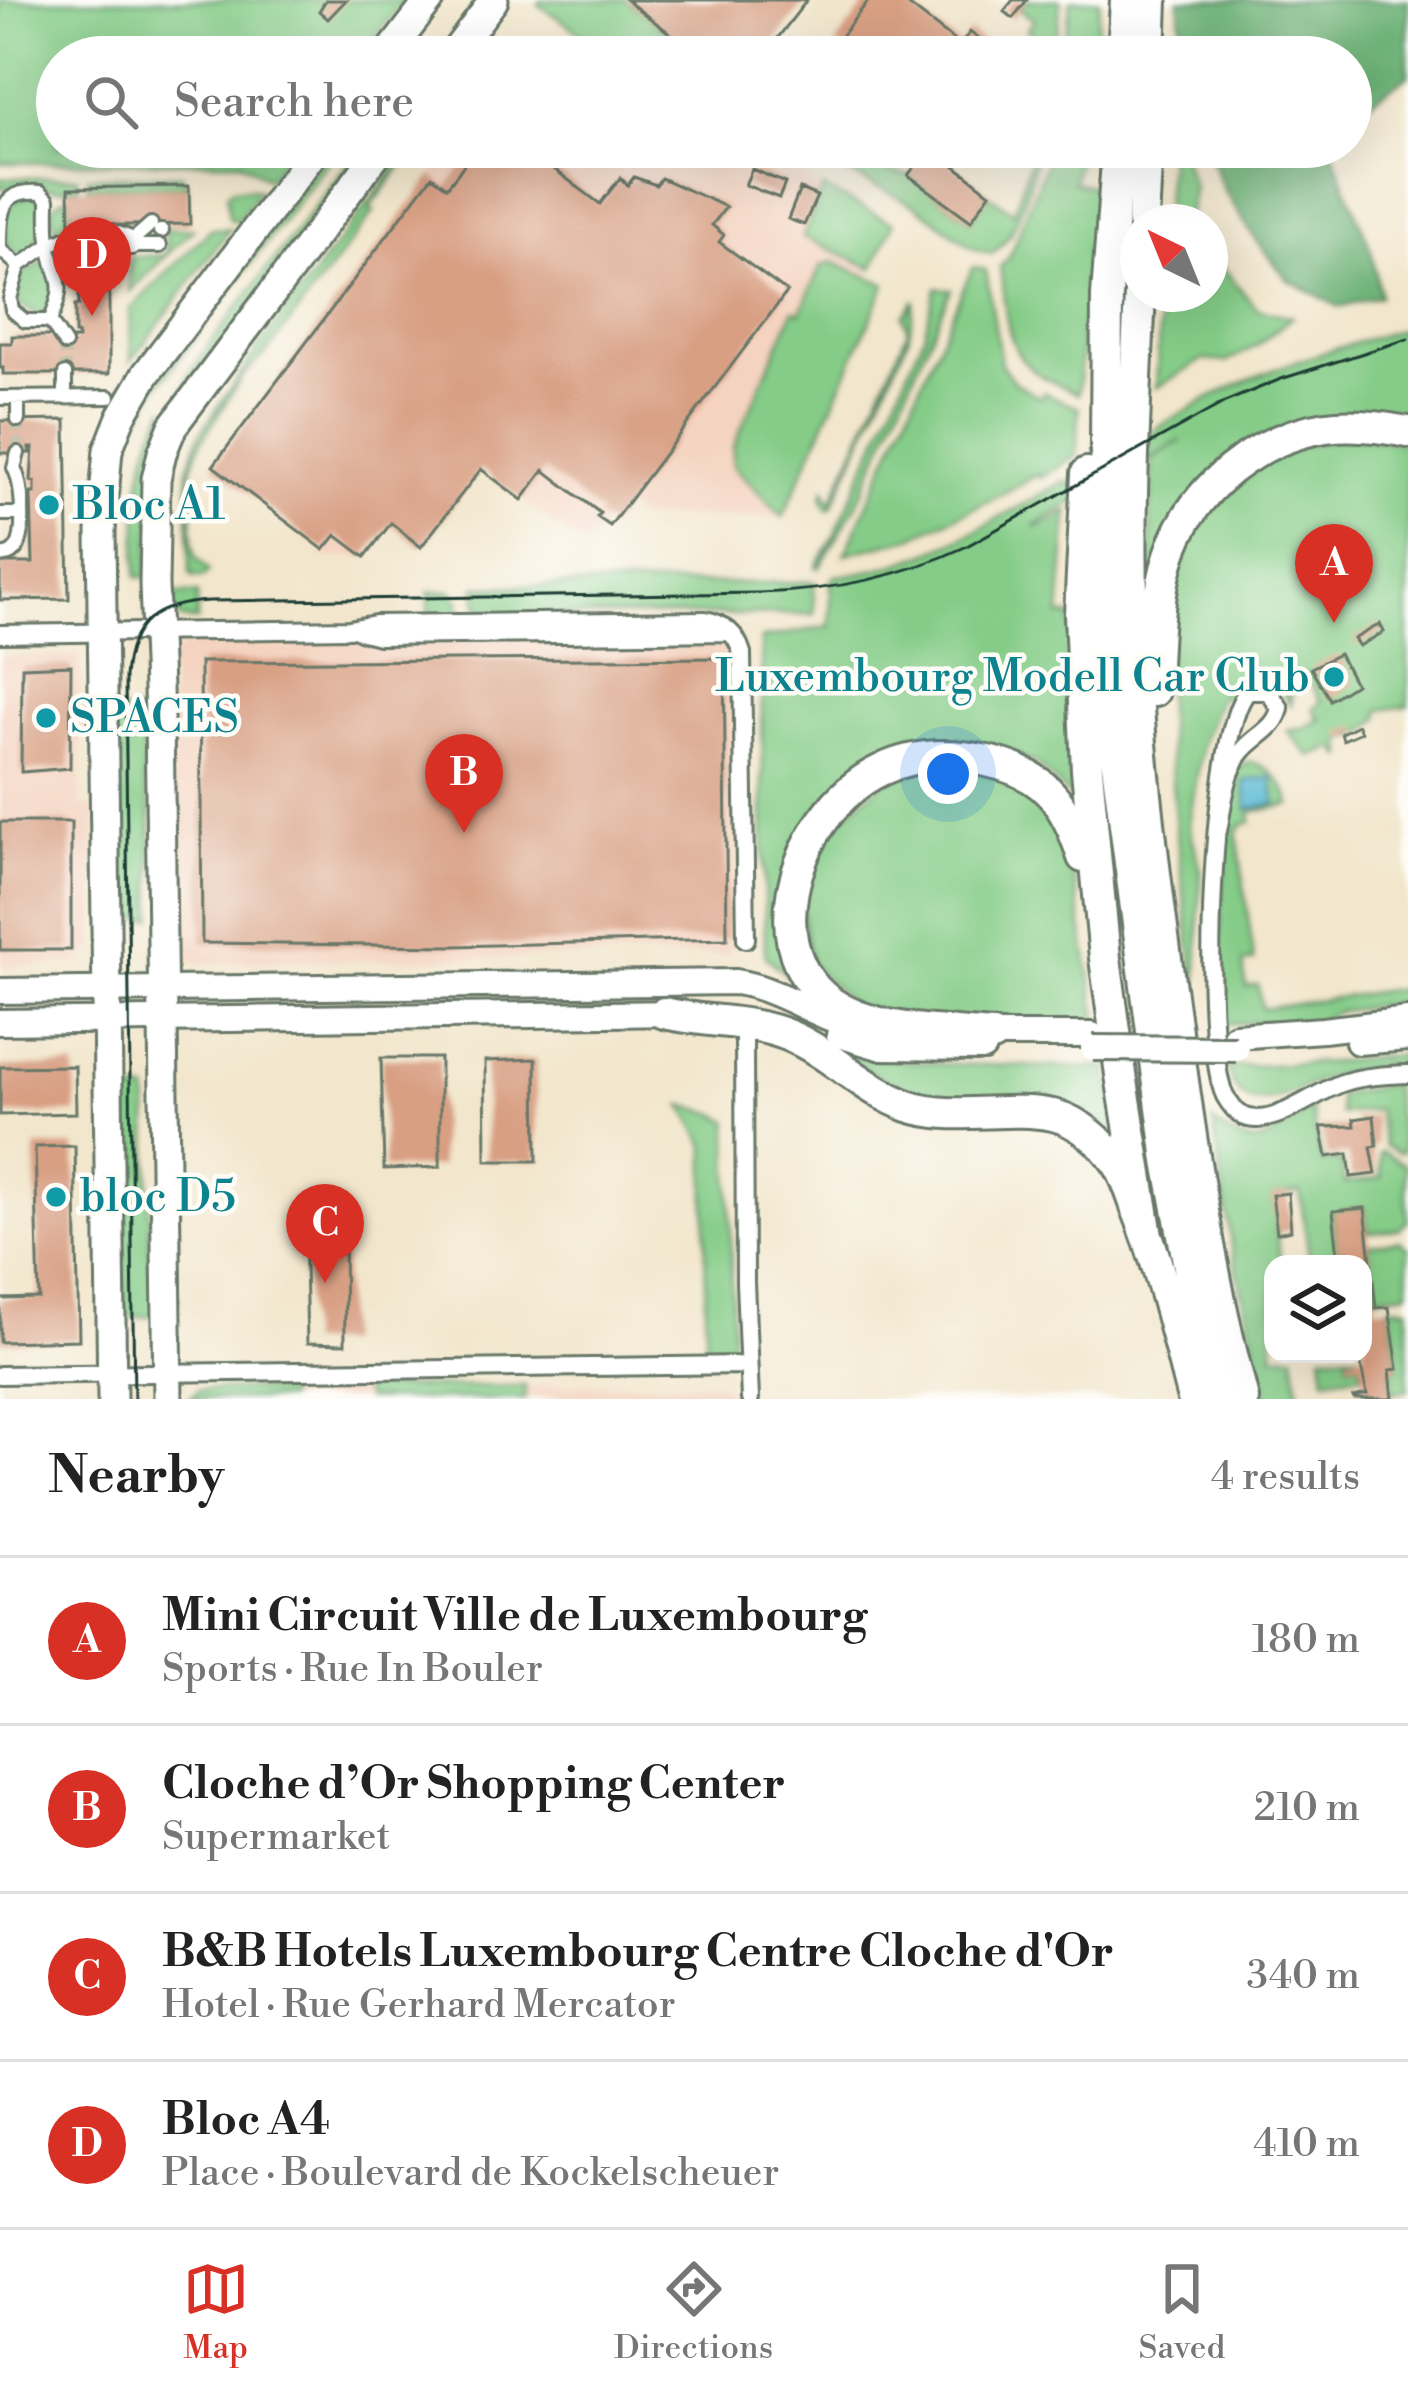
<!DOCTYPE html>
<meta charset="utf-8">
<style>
:root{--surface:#fff;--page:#f6f6f6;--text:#222;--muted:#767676;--line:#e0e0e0;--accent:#d93025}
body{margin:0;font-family:"Libre Bodoni",serif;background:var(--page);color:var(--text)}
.controls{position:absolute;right:36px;bottom:36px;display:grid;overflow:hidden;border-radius:24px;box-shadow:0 12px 48px #0002}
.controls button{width:108px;height:108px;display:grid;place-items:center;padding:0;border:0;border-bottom:3px solid var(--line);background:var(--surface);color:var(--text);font:60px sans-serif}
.compass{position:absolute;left:1120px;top:204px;width:108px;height:108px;border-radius:50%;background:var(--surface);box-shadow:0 12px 48px #0002;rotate:317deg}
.you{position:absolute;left:948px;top:774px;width:42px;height:42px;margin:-30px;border:9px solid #fff;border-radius:50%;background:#1a73e8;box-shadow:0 0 0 18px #1a73e833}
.badge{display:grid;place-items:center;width:78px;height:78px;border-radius:50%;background:var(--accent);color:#fff;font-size:39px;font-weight:700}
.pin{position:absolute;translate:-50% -99px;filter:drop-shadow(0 3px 6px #0008)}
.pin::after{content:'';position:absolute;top:63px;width:42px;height:36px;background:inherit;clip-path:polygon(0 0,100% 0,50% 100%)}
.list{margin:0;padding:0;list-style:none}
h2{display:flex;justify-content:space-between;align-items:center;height:156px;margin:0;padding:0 48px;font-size:51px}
h2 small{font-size:39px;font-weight:400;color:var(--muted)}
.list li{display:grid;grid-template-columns:78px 1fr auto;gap:36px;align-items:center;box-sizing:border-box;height:168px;padding:0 48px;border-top:3px solid var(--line)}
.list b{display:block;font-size:45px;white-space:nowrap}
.list p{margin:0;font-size:39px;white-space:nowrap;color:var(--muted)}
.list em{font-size:39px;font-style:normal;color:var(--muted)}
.icon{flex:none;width:66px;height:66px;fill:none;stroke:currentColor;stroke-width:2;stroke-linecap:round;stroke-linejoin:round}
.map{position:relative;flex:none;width:1408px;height:1399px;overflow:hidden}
.search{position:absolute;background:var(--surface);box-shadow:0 12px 48px #0002;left:36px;right:36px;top:36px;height:132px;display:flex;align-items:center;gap:30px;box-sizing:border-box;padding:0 42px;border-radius:66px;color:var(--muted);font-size:45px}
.sheet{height:828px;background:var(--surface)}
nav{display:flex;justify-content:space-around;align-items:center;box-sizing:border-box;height:168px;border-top:3px solid var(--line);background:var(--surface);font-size:33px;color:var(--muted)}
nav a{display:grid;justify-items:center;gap:6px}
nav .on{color:var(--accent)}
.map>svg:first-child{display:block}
.built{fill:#f4d3c0}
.green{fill:#84cc87;stroke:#52845e;stroke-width:3}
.forest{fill:#6bb074;stroke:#457654;stroke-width:3}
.water{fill:#54b8d3;stroke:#3a7a84;stroke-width:3}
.building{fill:#d89f83}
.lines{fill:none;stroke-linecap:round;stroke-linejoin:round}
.pedestrian-tunnel{stroke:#c8c4ae;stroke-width:12;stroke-dasharray:12 6;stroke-linecap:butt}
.pedestrian-casing{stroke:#697869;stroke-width:18}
.minor-casing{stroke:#697869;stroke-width:22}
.secondary-casing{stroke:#697869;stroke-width:30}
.primary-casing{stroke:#697869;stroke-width:33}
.motorway-casing{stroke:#697869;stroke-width:36}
.pedestrian{stroke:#fff;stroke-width:12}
.minor{stroke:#fff;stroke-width:16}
.secondary{stroke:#fff;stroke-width:24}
.primary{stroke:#fff;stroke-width:27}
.motorway{stroke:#fff;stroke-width:30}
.tram{stroke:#1f3d34;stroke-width:3}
.secondary-bridge-casing{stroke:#697869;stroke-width:30;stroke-linecap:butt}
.secondary-bridge{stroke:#fff;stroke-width:24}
.culture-dot{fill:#0f9aa8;stroke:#fdfcf7;stroke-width:4.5}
.labels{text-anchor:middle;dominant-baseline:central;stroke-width:9;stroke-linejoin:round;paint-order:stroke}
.culture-label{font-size:45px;fill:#0d838f;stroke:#fdfcf7;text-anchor:start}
</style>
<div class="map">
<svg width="1408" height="1399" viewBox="0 0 1408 1399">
<rect width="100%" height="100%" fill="#fdfcf7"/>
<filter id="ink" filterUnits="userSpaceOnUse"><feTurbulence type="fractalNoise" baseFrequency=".00833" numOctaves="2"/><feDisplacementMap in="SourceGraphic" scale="24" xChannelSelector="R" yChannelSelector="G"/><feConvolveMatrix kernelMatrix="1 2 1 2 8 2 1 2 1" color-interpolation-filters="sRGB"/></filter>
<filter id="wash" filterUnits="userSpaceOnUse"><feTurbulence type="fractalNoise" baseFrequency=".004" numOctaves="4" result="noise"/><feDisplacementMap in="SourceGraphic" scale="48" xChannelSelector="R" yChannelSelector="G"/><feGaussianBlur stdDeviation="2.7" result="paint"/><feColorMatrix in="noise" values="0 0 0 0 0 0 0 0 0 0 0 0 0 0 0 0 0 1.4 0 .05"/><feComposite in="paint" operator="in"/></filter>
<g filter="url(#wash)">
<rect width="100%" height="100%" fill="#f2e6cc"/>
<path class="built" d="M546,38L550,40L575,57H522L537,40Z
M454,147H706L721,155L750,154L894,223L868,276L833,262L821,267L800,313L794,310L733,466L783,517H637L624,507L610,526L604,523L585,547L481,469L421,547L391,524L365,557H319L324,550L213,466Z
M713,636L723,640L729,647L734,662L738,933L731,950L724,954L198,963L184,958L173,947L170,658L183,646L282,641Z
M80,656L81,806L96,807L95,946L76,964L0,965V657Z
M714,1383L727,1388L732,1399H190L198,1390Z"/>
<path class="green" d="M0,0H404L361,57H57V147H292L268,179L240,161L0,163Z
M541,0H626L701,57H607L585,36L539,5Z
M1027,0H1061L1054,57H1049L1050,47L1027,30L1034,20L1020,9Z
M1071,0H1100L1095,57H1062Z
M327,147H339L156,389L137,422L113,475L133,412Z
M360,147H374L181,398L189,375L201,356Z
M411,147H416L370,208L374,212L268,351L242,377L201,442L191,469L193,544L196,557L209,571L204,577H193V573H190L188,468L200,434L258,348Z
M794,147H856L888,171L908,175L971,221L989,195L1014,212L1034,147H1038C1031,177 1019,238 991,254L972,248L917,206Z
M1048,147H1081L1073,182L1099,187L1091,240L1078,394C1062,386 1042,379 1028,366C1004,344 1005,298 1000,267L1009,258L1046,162Z
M1169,147H1179L1193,187L1187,222H1164Z
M181,175L188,186L88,187V177Z
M78,177L79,188H0V178Z
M823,188L894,223L873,268L803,237Z
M233,189H253L259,191L236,222L229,218L227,195Z
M24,196L40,197L45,202C45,223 40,241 27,258H20C2,241 4,231 4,208Z
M69,196L70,226H91C62,251 32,209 69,196Z
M166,229H193L129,292V257L166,255Z
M211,229H230L131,361L130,309Z
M70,244L86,245L99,256H73V283L63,273L58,251Z
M1210,252L1257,309L1292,317L1258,345L1227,362L1203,360L1156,388L1161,294H1210Z
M44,262L48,264C57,284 57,302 40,317L16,302L20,274Z
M832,262L886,284L783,517L733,466V447L794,310L800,313L821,266Z
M973,267L986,270L1001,364L1014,382L1041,398L1043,392L1079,408L1077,456L1040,478L1039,474L995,498L909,538L845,554Z
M936,288L951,289L858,502L819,568L816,566L835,534L924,335Z
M915,300L908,338L833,505L831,509H827L822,498L825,489L831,503L908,330L903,316Z
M1408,327V423L1276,432L1157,569H1149L1152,459L1182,440L1035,525L1037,527L1068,512L1060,616H1071L1077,797L1069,796L1036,764L1003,749L973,741H942L909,746L793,854L812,997L765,956L761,639L830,626L831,581L835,576C919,569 994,521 1065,481L1068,485L1153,435V431C1188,409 1224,389 1263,374C1310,355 1360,342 1408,327Z
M166,407L147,577H137C137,517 135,461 166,407Z
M1348,437L1408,443V706L1380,710V718L1367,731L1343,740L1344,756L1342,757L1336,747L1310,757L1288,731L1304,728L1323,718H1318L1314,708L1321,702L1305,673C1294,682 1290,692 1291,706C1277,677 1250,667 1232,698L1220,696L1203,739L1189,824L1201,871L1197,1003L1176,828L1166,711V640L1169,603L1190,534L1233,480L1286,449Z
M814,582V614L492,617C478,610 476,602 476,587Z
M451,591L459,601V615L429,618V592Z
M163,594H197V621C177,621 169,612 163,594Z
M143,711L144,781L151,814L153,918L120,920L119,822L112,790L110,712Z
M1249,762C1270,764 1286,786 1291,805L1251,812L1252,822L1242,825L1237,833L1254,961L1243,963L1246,987L1258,985L1262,1009L1408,987V1001L1336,1012L1318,1021L1220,1024L1219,964L1225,835L1237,769Z
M922,768L997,775L1028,790L1053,815L1069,848L1098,1021L930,1022L854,1006L811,964L801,903L827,830L883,782Z
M1408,1054V1063C1384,1066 1357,1067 1334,1075C1298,1087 1239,1132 1228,1067L1333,1062Z
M841,1055L945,1064L1107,1068L1131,1170L1109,1137L919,1099Z
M1392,1084L1403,1152L1398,1153L1384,1145L1377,1110L1340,1114L1338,1095Z
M148,1092L150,1267L158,1316L125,1317L123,1223L115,1094Z
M683,1105L714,1113L729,1121L732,1331V1340L723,1346H705L706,1145Z
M1311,1108L1322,1162L1341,1161L1344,1183L1381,1178L1379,1154L1382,1152L1405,1165L1408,1220L1399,1229L1368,1232L1365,1208L1333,1212L1339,1264H1310L1300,1192L1273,1196L1281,1264H1273V1354H1294L1300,1399H1267L1233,1254L1213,1122C1256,1159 1273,1137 1311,1108Z
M1399,1240L1408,1247V1289L1406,1292L1375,1296L1369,1245Z
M1389,1307H1408V1390L1393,1393L1390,1370L1398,1368Z
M1322,1354H1359L1348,1357V1363L1360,1362L1361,1374L1325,1378Z
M525,1386V1399H366L362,1388Z
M289,1389L286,1399H190L198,1390Z"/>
<path class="forest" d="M1179,0H1408V76L1358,110L1351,100V57H1183Z
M1205,147H1331L1371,250L1380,296L1339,307L1287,279L1254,237L1225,192Z"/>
<path class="water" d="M1272,777L1276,804L1248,809L1244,781Z"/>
<g id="blocks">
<path class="building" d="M326,0H346L328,19L319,11Z
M626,0H807L763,57H701Z
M869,0H902L960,45L970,32L1002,57H852L835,44Z
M1013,0H1027L1013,18L1004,11Z
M453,147H525L600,204L620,178L628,185L634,177L656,185L661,178L726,207L712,225L724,235L719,242L787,292L610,526L597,517L600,513L544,470L522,500L481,469L421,547L391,523L365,557L336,535L324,550L213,466L432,176L447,187L458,173L468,158Z
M931,147L990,193L971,221L908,175Z
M752,169L785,183L779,198L745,185Z
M189,186L190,224L70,226L69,188Z
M800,189L817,196L804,225L788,219Z
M73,256H109V374H3V368H0V343H12V336H58V344H72V339H78V334H75V305H79V286H73Z
M66,420L69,599L0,600V563H33L31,493H35V482L31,481L33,448H29L30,453H0V421Z
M1380,624L1384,632L1359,646L1354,639Z
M1339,654L1355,684L1330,700L1311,668Z
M724,658L727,939L455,946L202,943L200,662Z
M71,665L70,768L21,772L22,667Z
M1358,725L1361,732L1343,740L1341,733Z
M0,822H71V950H0Z
M381,1058H440V1167L384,1169Z
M536,1059L537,1161H486L485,1061Z
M75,1066L76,1113L0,1115V1067Z
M1374,1116L1377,1146L1371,1147L1376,1174L1351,1177L1348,1154L1327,1157L1321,1127L1355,1126L1354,1119Z
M75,1146L79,1340L0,1342V1299L39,1298L35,1147Z
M1288,1193L1291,1230L1277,1233L1272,1195Z
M1365,1208L1376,1308L1389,1307L1398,1369L1390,1370L1393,1399H1354L1353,1397L1367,1394L1360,1362L1348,1363V1357L1363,1354V1264H1339L1333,1211Z
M304,1224H344L345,1344L307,1343Z"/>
</g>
</g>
<g filter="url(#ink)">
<use href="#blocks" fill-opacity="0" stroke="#697869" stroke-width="3"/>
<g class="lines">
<path class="pedestrian-tunnel" d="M65,374V344
M18,420V453"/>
<g class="pedestrian-casing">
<path id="pedestrian" d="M104,231H113L134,239L137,246L132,248L99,246L97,235Z
M160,231H162
M134,239L151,224
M137,246H160
M19,266L10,299L12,310L25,321H50L65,344
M50,321C70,275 53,282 49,241C47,227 48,213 48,199L41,192C0,189 0,211 0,249L19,266L49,245L65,238L96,239
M0,398L109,397
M65,398V374
M18,420V398
M0,514H21
M0,556C9,554 11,555 17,547C26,533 22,482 14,468L18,453"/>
</g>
<g class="minor-casing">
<path id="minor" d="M360,631L379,636L730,632
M0,634L349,629L375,624L704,620C724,623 736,633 742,653L746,939
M1218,831C1223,806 1225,774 1241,753C1253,736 1276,730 1280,708L1268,691H1248C1210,730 1200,1045 1225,1096C1229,1103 1236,1112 1243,1116C1272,1130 1317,1090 1345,1082C1365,1076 1387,1075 1408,1074
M744,1037L745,1282L750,1399
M0,1375L747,1365"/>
</g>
<g class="secondary-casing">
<path id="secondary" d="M0,991L736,982C781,989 818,1019 863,1029
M0,1022L682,1013
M839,1035L879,1047L983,1048
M975,1035H1092
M1235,1036L1323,1030L1408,1020
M1358,1042L1408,1038"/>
</g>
<g class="primary-casing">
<path id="primary" d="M386,57L430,0
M451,57L494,0
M112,1399L101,531L108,450L121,417L146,374L318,147
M168,1399L159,715L154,584L156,479L162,453L173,426L382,147"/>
</g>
<g class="motorway-casing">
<path id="motorway" d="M1123,57L1126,0
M1150,57L1152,0
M1118,147L1107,296L1105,590L1109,669L1115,748L1169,1161L1195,1298L1219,1399
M1143,222L1147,147
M1140,294C1134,418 1127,544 1135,668C1143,789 1159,911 1176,1031C1193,1155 1211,1278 1243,1399
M1087,473L1080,614L1087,770L1105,958L1121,1075L1146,1230
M1154,691C1156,645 1156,599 1170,555C1192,487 1257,438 1326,427C1352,423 1382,427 1408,432
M664,1013C706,1023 750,1019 790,1036C832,1054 864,1090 908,1106C954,1122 1006,1105 1053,1115C1079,1121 1104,1143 1118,1164C1126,1176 1131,1192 1136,1206C1161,1267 1176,1335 1193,1399
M992,1036C948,1031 899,1032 857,1016C743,973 791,812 881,770C915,753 951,753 987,761C1045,773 1066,803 1083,857"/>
</g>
<use href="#pedestrian" class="pedestrian"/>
<use href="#minor" class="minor"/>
<use href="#secondary" class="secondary"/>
<use href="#primary" class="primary"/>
<use href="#motorway" class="motorway"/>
<path class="tram" d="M134,1399L125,677C129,621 156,604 209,601L759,593C832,591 899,578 965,547L1225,402L1281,379L1408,339"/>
<g class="secondary-bridge-casing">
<path id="secondary-bridge" d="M1093,1048L1236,1049"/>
</g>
<use href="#secondary-bridge" class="secondary-bridge"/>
</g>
</g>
<g class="culture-dot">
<circle cx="49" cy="505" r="12"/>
<circle cx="1334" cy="677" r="12"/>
<circle cx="46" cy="718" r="12"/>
<circle cx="56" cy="1197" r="12"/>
</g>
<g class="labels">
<g class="culture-label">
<text x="73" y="505">Bloc A1</text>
<text x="1310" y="677" text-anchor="end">Luxembourg Modell Car Club</text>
<text x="70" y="718">SPACES</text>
<text x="80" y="1197">bloc D5</text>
</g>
</g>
</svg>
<div class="controls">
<button><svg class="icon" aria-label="layers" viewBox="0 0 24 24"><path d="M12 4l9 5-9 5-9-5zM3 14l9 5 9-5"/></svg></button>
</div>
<svg class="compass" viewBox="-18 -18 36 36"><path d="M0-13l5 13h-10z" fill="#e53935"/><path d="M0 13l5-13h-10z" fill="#767676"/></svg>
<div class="you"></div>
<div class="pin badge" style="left:1334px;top:623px">A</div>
<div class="pin badge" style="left:464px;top:833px">B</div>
<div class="pin badge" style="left:325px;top:1283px">C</div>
<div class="pin badge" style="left:92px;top:316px">D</div>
<div class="search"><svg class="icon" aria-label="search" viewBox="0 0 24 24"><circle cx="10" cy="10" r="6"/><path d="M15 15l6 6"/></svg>Search here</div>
</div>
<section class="sheet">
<h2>Nearby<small>4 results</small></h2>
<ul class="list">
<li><span class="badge">A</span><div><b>Mini Circuit Ville de Luxembourg</b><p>Sports · Rue In Bouler</p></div><em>180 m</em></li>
<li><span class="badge">B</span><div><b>Cloche d’Or Shopping Center</b><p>Supermarket</p></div><em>210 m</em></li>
<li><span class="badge">C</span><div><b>B&amp;B Hotels Luxembourg Centre Cloche d'Or</b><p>Hotel · Rue Gerhard Mercator</p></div><em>340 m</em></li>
<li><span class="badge">D</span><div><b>Bloc A4</b><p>Place · Boulevard de Kockelscheuer</p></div><em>410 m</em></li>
</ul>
</section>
<nav>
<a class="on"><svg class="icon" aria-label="map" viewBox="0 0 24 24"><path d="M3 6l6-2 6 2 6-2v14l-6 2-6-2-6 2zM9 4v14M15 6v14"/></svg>Map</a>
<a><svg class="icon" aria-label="directions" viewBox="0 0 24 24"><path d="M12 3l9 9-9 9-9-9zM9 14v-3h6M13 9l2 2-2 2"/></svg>Directions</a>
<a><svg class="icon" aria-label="saved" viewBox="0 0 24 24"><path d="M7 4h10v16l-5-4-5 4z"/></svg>Saved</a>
</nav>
